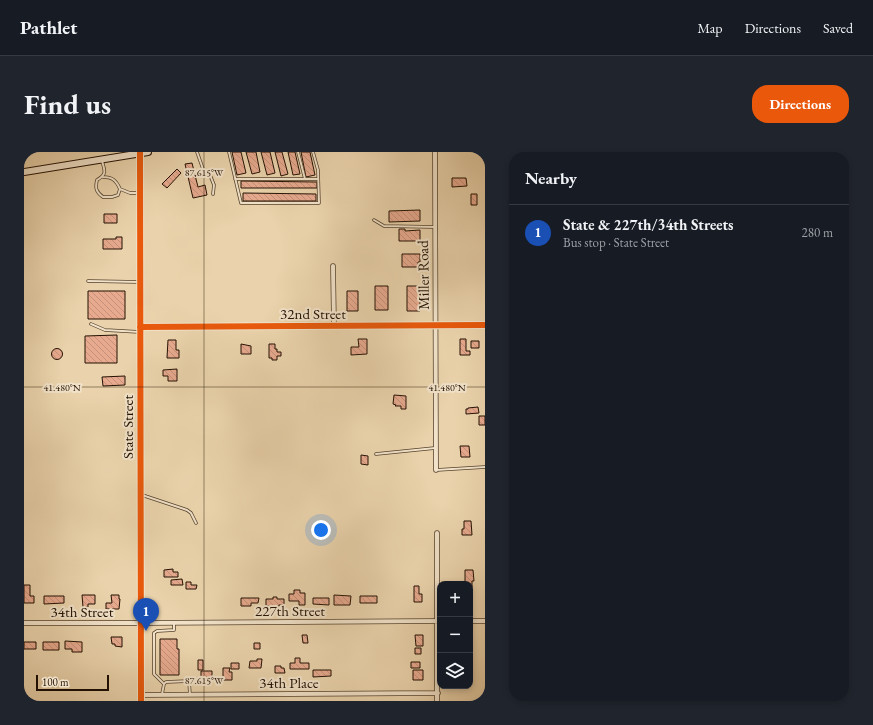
<!DOCTYPE html>
<meta charset="utf-8">
<style>
:root{--surface:#171b24;--page:#20242c;--text:#f1f3f6;--muted:#9ea1a6;--line:#363941;--accent:#ea580c}
body{margin:0;font-family:"EB Garamond",serif;background:var(--page);color:var(--text)}
.controls{position:absolute;right:12px;bottom:12px;display:grid;overflow:hidden;border-radius:8px;box-shadow:0 2px 6px #0003}
.controls button{width:36px;height:36px;display:grid;place-items:center;padding:0;border:0;border-bottom:1px solid var(--line);background:var(--surface);color:var(--text);font:20px sans-serif}
.scale{position:absolute;left:12px;bottom:10px;width:73px;box-sizing:border-box;padding-left:4px;border:2px solid #231103;border-top:0;font-size:11px;line-height:14px;white-space:nowrap;color:#231103;-webkit-text-stroke:3px #f1e2c9;paint-order:stroke}
.you{position:absolute;left:297px;top:378px;width:14px;height:14px;margin:-10px;border:3px solid #fff;border-radius:50%;background:#1a73e8;box-shadow:0 0 0 6px #1a73e833}
.badge{display:grid;place-items:center;width:26px;height:26px;border-radius:50%;background:var(--accent);color:#fff;font-size:13px;font-weight:700}
.pin{position:absolute;translate:-50% -33px;filter:drop-shadow(0 1px 2px #0008)}
.pin::after{content:'';position:absolute;top:21px;width:14px;height:12px;background:inherit;clip-path:polygon(0 0,100% 0,50% 100%)}
.list{margin:0;padding:0;list-style:none}
h2{display:flex;justify-content:space-between;align-items:center;height:52px;margin:0;padding:0 16px;font-size:17px}
h2 small{font-size:13px;font-weight:400;color:var(--muted)}
.list li{display:grid;grid-template-columns:26px 1fr auto;gap:12px;align-items:center;box-sizing:border-box;height:56px;padding:0 16px;border-top:1px solid var(--line)}
.list b{display:block;font-size:15px;white-space:nowrap}
.list p{margin:0;font-size:13px;white-space:nowrap;color:var(--muted)}
.list em{font-size:13px;font-style:normal;color:var(--muted)}
.icon{flex:none;width:22px;height:22px;fill:none;stroke:currentColor;stroke-width:2;stroke-linecap:round;stroke-linejoin:round}
.map{position:relative;flex:none;width:461px;height:549px;overflow:hidden;border-radius:16px}
header{display:flex;align-items:center;gap:24px;box-sizing:border-box;height:56px;padding:0 20px;background:var(--surface);border-bottom:1px solid var(--line)}
header strong{font-size:19px}
nav{display:flex;gap:22px;margin-inline-start:auto;font-size:14px}
.intro{display:flex;align-items:center;justify-content:space-between;box-sizing:border-box;height:96px;padding:0 24px}
h1{margin:0;font-size:28px}
.button{padding:10px 18px;border-radius:16px;background:var(--accent);color:#fff;font-size:14px;font-weight:700}
main{display:flex;gap:24px;padding:0 24px}
aside{flex:1;background:var(--surface);border-radius:16px;box-shadow:0 2px 6px #0003}
.map>svg:first-child{display:block}
.building{fill:url(#building-back-hatch);stroke:#231103}
.lines{fill:none;stroke-linecap:round;stroke-linejoin:round}
.lane-casing{stroke:#55422d;stroke-width:3.5}
.street-casing{stroke:#55422d;stroke-width:5.5}
.secondary-casing{stroke:#231103;stroke-width:8}
.lane{stroke:#f1e2c9;stroke-width:2}
.street{stroke:#f1e2c9;stroke-width:4}
.secondary{stroke:#f1e2c9;stroke-width:6}
.cycleway-casing{stroke:#f1e2c9;stroke-width:8}
.cycleway{stroke:#e8590c;stroke-width:6}
.ticks{fill:none;stroke:#231103;stroke-width:1;stroke-opacity:0.45}
.labels{text-anchor:middle;dominant-baseline:central;stroke-width:4;stroke-linejoin:round;paint-order:stroke}
.street-label{font-size:15px;fill:#231103;stroke:#f1e2c9}
.ticks-label{font-size:10px;text-anchor:middle;fill:#231103;stroke:#f1e2c9;stroke-width:4;stroke-linejoin:round;paint-order:stroke}
</style>
<header>
<strong>Pathlet</strong>
<nav><a>Map</a><a>Directions</a><a>Saved</a></nav>
</header>
<div class="intro"><h1>Find us</h1><a class="button">Directions</a></div>
<main>
<div class="map">
<svg width="461" height="549" viewBox="0 0 461 549">
<defs>
<pattern id="building-back-hatch" width="6" height="6" patternUnits="userSpaceOnUse"><rect width="6" height="6" fill="#e7aa8f"/><path d="M-1 5l2 2M0 0l6 6M5-1l2 2" fill="none" stroke="#c6917a"/></pattern>
</defs>
<rect width="100%" height="100%" fill="#ead3ac"/>
<filter id="stains"><feTurbulence type="fractalNoise" baseFrequency=".005" numOctaves="4"/><feColorMatrix values="0 0 0 0 .2 0 0 0 0 .09 0 0 0 0 .02 0 0 0 .5 -.17"/></filter>
<radialGradient id="worn" r=".72"><stop offset=".6" stop-color="#630" stop-opacity="0"/><stop offset="1" stop-color="#630" stop-opacity=".3"/></radialGradient>
<path class="building" d="M208,0H217L222,21L213,23Z
M222,0H232L236,20L228,22Z
M237,0H246L251,21L243,23Z
M251,0H258L264,22L257,24Z
M264,0H271L276,22L269,23Z
M277,0H286L291,23L282,25Z
M168,11L174,35L181,33L183,43L169,46L161,12Z
M153,17L157,21L143,36L138,32Z
M428,26H442L443,34L428,35Z
M217,29L293,30V36H217Z
M219,41L292,42V49H219Z
M447,42H453V53H447Z
M396,58V69L365,70V59Z
M80,62H93V71H80Z
M375,77H381V79L396,78V89H375Z
M92,85H98V97H79V87H92Z
M378,102H396V110H394V115H378Z
M351,134H364V158H351Z
M383,134H396V159H383Z
M64,139H101V167H64Z
M323,139H334V159H323Z
M93,183V211H61V184Z
M334,187H343V202L327,203V195H335Z
M436,187H442V199H446V203H436Z
M144,188H152V198H155V206H143Z
M447,189H455V196H447Z
M217,192L227,194V202H217Z
M245,192H251V197H253V200H257V204H253V208H248V206H245Z
M27.5 202a5.5 5.5 0 1 1 11 0a5.5 5.5 0 1 1-11 0Z
M153,217V229H144V224H139V218Z
M101,224V233L79,234L78,225Z
M370,243L382,244V257H377V254H371L372,253L369,252Z
M454,255L455,261L442,262V257H444V256Z
M455,264H461V273H455Z
M436,294H445L446,305H437Z
M337,303L344,304V313L337,312Z
M440,369H447L448,383H438V377H440Z
M149,417V420H154V425H140V418Z
M441,418H449L450,429H448V435H446V432H441Z
M158,427L159,433H147V428Z
M162,430H167V433H173L172,437H162Z
M0,433H6V444H10V451H0Z
M390,434H395V442H398V450H390Z
M270,438H276V441H281V453H275V449H265V442H270Z
M58,443H71V452H64V455H59Z
M87,443H95V447H96L95,457H82V451H88Z
M310,443L327,444L326,453H310Z
M20,444H40V451L20,452Z
M336,444H353V451H336Z
M249,445H253V447H260V453H255V454H242V447H249Z
M217,446H235L234,451H227V454H217Z
M289,446H305V453L289,452Z
M278,483H283L284,491H279Z
M391,483H399V494H392Z
M87,485H98V495L91,494V492H88Z
M136,487H153V497H155V523H136Z
M41,489L58,490V500H48V497H41Z
M0,490H12V497H0Z
M19,490H35V498H19Z
M230,491H236V497H230Z
M391,496H397V502H391Z
M271,506H276V511H285V517H266V511H271Z
M233,507H238L237,516H225L226,509H233Z
M174,508H179V518H174Z
M387,510H396V516H387Z
M207,511H215V517H207Z
M251,514H257V516H260L261,521H251Z
M199,516H206L205,520H208V528H199Z
M289,518H307V524L289,525Z
M389,518H399V528H389Z
M177,519H188V529H177Z"/>
<g class="lines">
<g class="lane-casing">
<path id="lane" d="M173,0L179,17L186,23L190,33L189,42
M205,0L217,51H295L294,18L289,0
M274,0L281,27
M78,9C81,19 83,22 73,28C71,36 72,40 79,45H88L94,43L96,37C92,28 88,25 79,25
M211,27H294
M96,37L106,41H115
M350,68L360,74L411,75
M64,129L116,130
M67,172L81,178L116,180
M352,302L411,296
M412,318L461,315
M118,343L163,358L167,361L172,371
M140,532L130,522V481L133,479L150,478V471
M138,542L140,532L142,530L165,529L166,543"/>
</g>
<g class="street-casing">
<path id="street" d="M411,0L412,318
M116,2L117,549
M309,114L310,174
M116,175L461,173
M413,381V549
M446,469H461
M0,471H117
M117,471L416,469
M117,543L414,541"/>
</g>
<g class="secondary-casing">
<path id="secondary" d="M0,20L124,0"/>
</g>
<use href="#lane" class="lane"/>
<use href="#street" class="street"/>
<use href="#secondary" class="secondary"/>
<g class="cycleway-casing">
<path id="cycleway" d="M116,0L117,549
M116,175L461,173"/>
</g>
<use href="#cycleway" class="cycleway"/>
</g>
<path class="ticks" d="M180,0V549M0,235H461"/>
<g class="labels">
<g class="street-label">
<text transform="translate(399 123) rotate(-91)">Miller Road</text>
<text x="289" y="161">32nd Street</text>
<text transform="translate(103 275) rotate(-90)">State Street</text>
<text x="266" y="458">227th Street</text>
<text x="58" y="459">34th Street</text>
<text x="265" y="530">34th Place</text>
</g>
</g>
<g class="ticks-label">
<text x="180" y="24">87.615°W</text>
<text x="38" y="239">41.480°N</text>
<text x="423" y="239">41.480°N</text>
<text x="180" y="532">87.615°W</text>
</g>
<rect width="100%" height="100%" filter="url(#stains)"/>
<rect width="100%" height="100%" fill="url(#worn)"/>
</svg>
<div class="controls">
<button>+</button>
<button>−</button>
<button><svg class="icon" aria-label="layers" viewBox="0 0 24 24"><path d="M12 4l9 5-9 5-9-5zM3 14l9 5 9-5"/></svg></button>
</div>
<div class="scale">100 m</div>
<div class="you"></div>
<div class="pin badge" style="left:122px;top:479px;background:#1a4fb4">1</div>
</div>
<aside>
<h2>Nearby<small></small></h2>
<ul class="list">
<li><span class="badge" style="background:#1a4fb4">1</span><div><b>State &amp; 227th/34th Streets</b><p>Bus stop · State Street</p></div><em>280 m</em></li>
</ul>
</aside>
</main>
